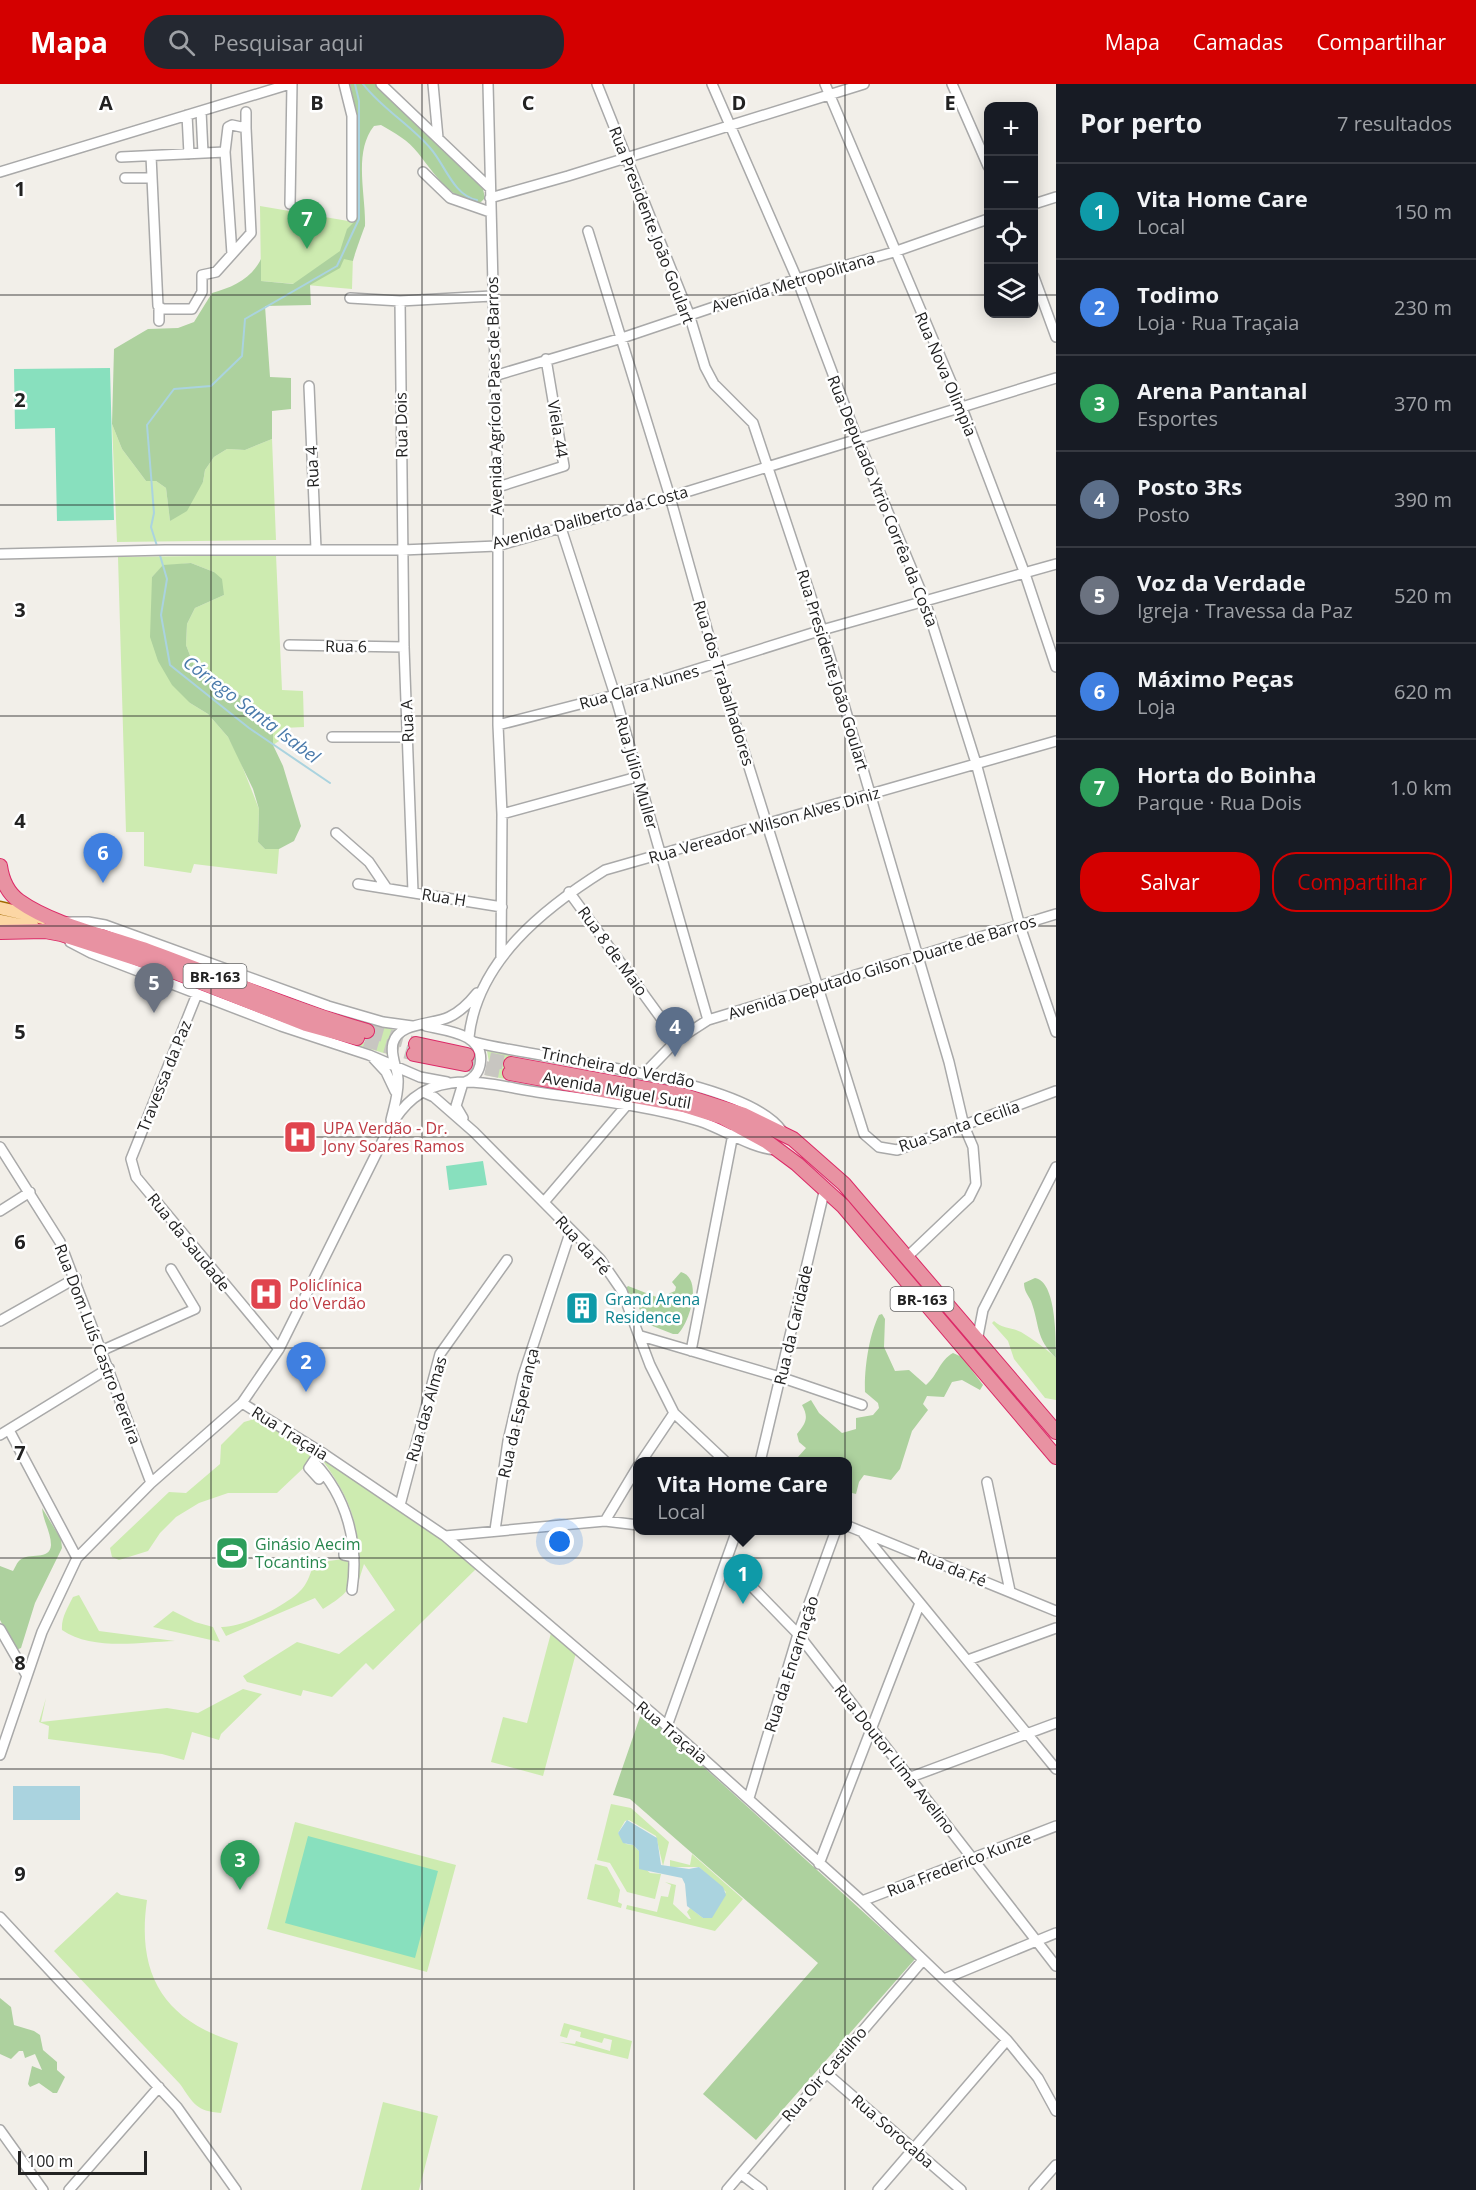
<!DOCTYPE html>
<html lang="pt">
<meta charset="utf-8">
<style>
:root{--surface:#171b24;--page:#242831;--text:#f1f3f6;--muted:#9ea1a6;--line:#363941;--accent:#d40000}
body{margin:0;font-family:"Open Sans",sans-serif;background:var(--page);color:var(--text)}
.controls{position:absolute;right:18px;top:18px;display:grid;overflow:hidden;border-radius:12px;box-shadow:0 3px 15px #0003}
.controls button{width:54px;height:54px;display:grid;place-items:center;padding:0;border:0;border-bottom:2px solid var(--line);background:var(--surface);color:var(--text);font:30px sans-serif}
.scale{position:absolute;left:18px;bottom:15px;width:129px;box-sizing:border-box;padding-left:6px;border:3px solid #222;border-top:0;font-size:16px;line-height:21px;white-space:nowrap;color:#222;-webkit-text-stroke:4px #fff;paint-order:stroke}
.you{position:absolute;left:560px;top:1458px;width:21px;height:21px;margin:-15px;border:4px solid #fff;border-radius:50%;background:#1a73e8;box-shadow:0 0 0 9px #1a73e833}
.badge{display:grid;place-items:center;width:39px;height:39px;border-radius:50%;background:var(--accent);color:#fff;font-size:20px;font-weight:700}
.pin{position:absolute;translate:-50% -50px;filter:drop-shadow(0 2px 3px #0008)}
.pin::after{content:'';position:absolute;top:32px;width:21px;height:18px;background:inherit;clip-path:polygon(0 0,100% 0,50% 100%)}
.popup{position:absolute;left:633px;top:1373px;width:219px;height:78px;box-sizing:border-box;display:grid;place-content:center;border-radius:12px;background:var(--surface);filter:drop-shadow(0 2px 4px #0005);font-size:20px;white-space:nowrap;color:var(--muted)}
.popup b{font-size:22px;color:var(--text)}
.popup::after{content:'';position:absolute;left:50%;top:100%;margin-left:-12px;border:12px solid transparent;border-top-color:var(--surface)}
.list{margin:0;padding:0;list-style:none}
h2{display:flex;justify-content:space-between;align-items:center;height:78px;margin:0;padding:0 24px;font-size:26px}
h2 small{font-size:20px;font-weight:400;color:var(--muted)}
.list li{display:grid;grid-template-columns:39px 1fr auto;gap:18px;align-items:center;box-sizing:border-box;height:96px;padding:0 24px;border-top:2px solid var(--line)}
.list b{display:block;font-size:22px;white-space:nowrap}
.list p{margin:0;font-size:20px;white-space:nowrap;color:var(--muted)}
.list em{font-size:20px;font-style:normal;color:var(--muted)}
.actions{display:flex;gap:12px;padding:18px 24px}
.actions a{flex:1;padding:14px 0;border:2px solid var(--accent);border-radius:24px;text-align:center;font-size:21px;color:var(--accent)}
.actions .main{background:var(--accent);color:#fff}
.icon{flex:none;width:33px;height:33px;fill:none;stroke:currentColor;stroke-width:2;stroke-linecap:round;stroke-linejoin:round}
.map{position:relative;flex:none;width:1056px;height:2106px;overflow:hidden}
header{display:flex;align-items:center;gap:36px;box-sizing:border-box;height:84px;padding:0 30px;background:var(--accent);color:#fff}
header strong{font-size:28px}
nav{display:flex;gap:33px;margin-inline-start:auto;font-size:21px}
.search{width:420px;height:54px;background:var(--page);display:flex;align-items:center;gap:15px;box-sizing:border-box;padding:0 21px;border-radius:24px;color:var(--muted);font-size:22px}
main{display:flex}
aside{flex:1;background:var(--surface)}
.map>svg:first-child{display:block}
.grass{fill:#cdebb0}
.forest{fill:#add19e}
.pitch{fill:#88e0be}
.water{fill:#aad3df}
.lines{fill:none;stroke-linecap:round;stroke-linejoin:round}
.stream{stroke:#aad3df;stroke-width:2}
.highway-tunnel{stroke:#c8c6c1;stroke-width:14;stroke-dasharray:14 7;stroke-linecap:butt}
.minor-casing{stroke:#a9a9a9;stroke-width:12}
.major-casing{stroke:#a06b00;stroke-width:15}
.highway-casing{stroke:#dc2a67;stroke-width:16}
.minor{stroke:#fff;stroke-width:9}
.major{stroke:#fcd6a4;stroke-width:12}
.highway{stroke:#e892a2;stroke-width:14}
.grid{fill:none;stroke:#222;stroke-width:1.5;stroke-opacity:0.55}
.labels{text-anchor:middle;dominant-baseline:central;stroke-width:5;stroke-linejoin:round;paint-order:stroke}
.shield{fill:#fff;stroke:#646464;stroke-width:1.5}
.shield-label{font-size:15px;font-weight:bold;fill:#222}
.street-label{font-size:16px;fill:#222;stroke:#fff}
.health-label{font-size:16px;fill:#be3a42;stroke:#fff;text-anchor:start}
.culture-label{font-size:16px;fill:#0d838f;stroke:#fff;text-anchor:start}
.leisure-label{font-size:16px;fill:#27864d;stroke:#fff;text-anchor:start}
.water-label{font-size:18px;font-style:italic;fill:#4a7aab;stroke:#fff}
.grid-label{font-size:20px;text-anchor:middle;font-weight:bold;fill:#222;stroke:#fff;stroke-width:5;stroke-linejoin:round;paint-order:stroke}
</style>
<header>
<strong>Mapa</strong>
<div class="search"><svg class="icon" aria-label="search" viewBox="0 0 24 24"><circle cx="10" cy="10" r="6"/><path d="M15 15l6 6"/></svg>Pesquisar aqui</div>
<nav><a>Mapa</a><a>Camadas</a><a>Compartilhar</a></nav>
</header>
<main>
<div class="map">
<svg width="1056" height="2106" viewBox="0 0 1056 2106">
<rect width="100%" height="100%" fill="#f2efe9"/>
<path class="grass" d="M260,122L354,138L352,205L261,197Z
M112,340L122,365L146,397H156L166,404L170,437L203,398L205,386L214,373L227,365L245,366L272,355L276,456L117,458Z
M276,471L282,606L303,607L304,643L283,644L282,655L273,661L242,612L209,595L194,582L186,561L187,540L195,524L224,511L214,488L191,479L163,482L152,493V529L190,619L208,630L228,653L239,674L259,725L258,758L265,765H279L277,790L194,780L191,789L144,782V748H126L118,473Z
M365,937L394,946L388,956L387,970L357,961C370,959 374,947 365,937Z
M487,967L514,972L509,974L504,984L510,996L485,991L489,978Z
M994,1237C1002,1245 1011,1243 1021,1248C1034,1256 1045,1264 1056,1274V1316L1045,1314L1014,1275L1008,1257L992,1239Z
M258,1334L310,1367L313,1375L277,1409H228L199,1419L176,1433L160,1449L148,1467L119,1476L112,1473L110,1464L169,1408L186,1409L220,1380L221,1361L244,1338Z
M321,1374L445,1457L478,1483L373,1586L366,1579L332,1613L303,1606L301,1612L247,1598L243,1592L297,1558L339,1570L395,1526L364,1480L357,1502C361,1445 355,1421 321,1374Z
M350,1474C358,1503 345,1511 323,1525L315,1514L226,1552L221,1543C242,1544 288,1521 302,1505C309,1497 310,1488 315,1479Z
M79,1511L99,1547L175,1557C141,1558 92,1567 62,1546C61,1534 68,1523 73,1513Z
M173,1527L195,1538L213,1543L220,1558L153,1543Z
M551,1549L576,1569L543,1692L491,1678L503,1633L527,1639Z
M243,1605L262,1610L221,1650L219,1656L192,1648L184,1676L162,1670L48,1655L49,1642L39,1638L46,1614L41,1638L167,1624L198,1629Z
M611,1720L631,1724L669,1758L663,1782L656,1752L629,1736L625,1737L618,1749L626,1760L633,1761L639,1767V1779L650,1789L661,1790L655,1815L627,1808L610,1779L597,1776Z
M295,1738L456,1781L427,1888L267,1845Z
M692,1770L743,1815L715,1847L626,1825L627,1821L657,1828L661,1812L668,1813L671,1801L665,1798L676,1801L673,1820L689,1835H691L687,1828L690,1824L703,1834L726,1808L699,1783H670V1776L690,1781Z
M595,1780L607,1783L620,1806L618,1818L622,1820L621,1824L587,1815Z
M117,1808L121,1811L147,1816C136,1892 165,1937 238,1959L221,2029C196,2027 194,2020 180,2000L54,1867Z
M564,1939L632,1957L628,1975L559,1958L575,1960L576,1957L610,1967L612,1956L604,1954L602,1959L580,1953L581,1948L570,1945L567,1954L560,1952Z
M383,2018L438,2032L419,2106H361Z"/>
<path class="forest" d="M350,0H375L483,105L485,114L481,118C453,120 434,89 418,69C408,56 395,49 381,41L374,42C353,68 366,111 365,142C364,144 354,172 353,177L344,175L340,184L310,201L311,221L265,222L270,293L291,294V325L272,327V355L245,366L227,365L214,373L205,386L203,398L187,427L170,437L166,404L156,397H146L122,365L112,340L114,265L148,245L178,244L194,238L212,209C233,203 251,195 261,175V197L293,200L340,167L347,145L354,138L355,23Z
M191,479L214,488L222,495L224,511L195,524L187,540L186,561L194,582L209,595L242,612L273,645V661L283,682L301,742L294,757L279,765H265L258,758L259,725L253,705L228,653L208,630L190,619L172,601L158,577L150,553L152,493L163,481Z
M681,1188C703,1194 690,1238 678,1250H673L645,1239L638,1221L625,1205L628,1202L659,1214L675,1207L676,1203L672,1198Z
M1035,1194C1056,1197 1056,1253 1056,1274C1035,1254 1040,1241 1031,1217C1028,1211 1024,1207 1024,1199Z
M882,1230L885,1235L884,1263L895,1287L909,1286L926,1301C938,1291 939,1277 953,1269L962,1273L983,1301L980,1306L962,1296L952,1298L944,1313L927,1312L923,1320L928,1326L912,1347L900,1385L891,1396L864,1391L859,1398L856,1410L848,1408V1378L798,1377V1373L806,1364L799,1358L797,1350C806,1339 809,1334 802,1321L811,1316L819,1329L842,1349L856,1345V1334L873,1331L879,1324L878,1319L865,1308C864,1285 869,1251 879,1231Z
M42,1424L61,1455L62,1464L35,1519L21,1564L16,1566L0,1536V1482L13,1487C15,1484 17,1478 20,1476C29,1468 50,1477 51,1461C51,1449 43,1436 42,1424Z
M642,1627L915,1875L756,2056L703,2010L818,1879L630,1715L613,1711Z
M0,1914L11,1923L14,1941L34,1947L40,1951L43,1966L57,1978V1986L65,1993L57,2009H53L39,1999L30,2003L28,2000L32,1982L42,1986L35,1970L25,1974L23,1967H19L11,1975L0,1970Z"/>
<path class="pitch" d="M110,284L114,436L57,437L55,344L15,345L14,285Z
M483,1077L487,1101L449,1106L446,1082Z
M308,1752L438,1787L415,1874L285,1839Z"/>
<path class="water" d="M13,1702H80V1736H13Z
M627,1736L657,1754L661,1781L689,1785L699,1783L723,1803L726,1811L712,1834H703L687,1822L685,1800L682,1794L639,1785V1767L633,1761L623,1759L618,1749Z"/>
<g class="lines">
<path class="stream" d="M363,0C382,25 411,41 431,65C445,81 454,112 477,116
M157,462L151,443L154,429L147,341L174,305L211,302L242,272L245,235L337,182L359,135V17L355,0
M159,468L167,495L161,531L170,581L249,644L330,699"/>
<path class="highway-tunnel" d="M369,947L416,960
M365,956L414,970
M469,971L511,980
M465,980L510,989"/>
<g class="minor-casing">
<path id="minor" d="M344,0L352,32V133
M381,0L490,104
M433,0L438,54
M488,0L498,403V641L502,730L501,875
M597,0L689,230L705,283L714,300L753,339L822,546L949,978L964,1042L973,1063L976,1100L969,1114L906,1174
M712,0L797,195L857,354L925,517L976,679L1020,842L1056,948
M825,0L962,324L1025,490L1056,583
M952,0L988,82
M201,27L203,69
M246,28V44
M187,31L189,70
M225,68L232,170
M121,73L225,68L228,43L232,41L246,44L251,149L216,188L202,191V208L192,225H163L158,222L151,72
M0,88L290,0
M423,88L450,114L490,128
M125,94H152
M490,114L568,92L864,0
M290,120L292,0
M1034,120L1056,113
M588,147L670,413L717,581L864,1050L879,1063L897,1066L1056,1007
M1034,193L1056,253
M350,214L400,217L492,212
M400,217L404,563L413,808
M159,224V237
M494,292L622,254L797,195L894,168L988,135
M309,302L316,465
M498,403L564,382L546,275
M561,444L615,611L708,936
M0,470L165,466H402L497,462L670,413L1056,294
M289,561L404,563
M498,641L615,611L822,546L1056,480
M332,653H408
M502,730L637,693
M336,749L369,778L386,803
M358,800L502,823
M569,808L677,956
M66,838H88L105,841L328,922L383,938L412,942
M70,858L91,869L281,942L369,971L420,993L447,998
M197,910L131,1075L136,1093L279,1265
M426,942C448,947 486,950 480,981C478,990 473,995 465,998
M469,953C477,877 544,824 605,786L1056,657
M474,958C542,976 745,993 782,1047
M373,974L386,988L395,1007
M644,990L677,956L708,936L1056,830
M463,999L456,1022L463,1034
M423,1008L434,1013L474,1048L600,1175L622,1207L650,1281L674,1329L726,1378
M391,1036C394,1023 399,1009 398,995C397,983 390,971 393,959C399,938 432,941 449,933C460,928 469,919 477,909
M0,1063L60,1158L151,1399
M544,1118L626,1022
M0,1127L30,1108
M0,1237L76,1194
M641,1252L780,1293L862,1321
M977,1257L983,1226L1056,1083
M103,1266L195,1225L171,1185
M691,1267L733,1050
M242,1319L321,1368L445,1452L667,1642L862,1817L1007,1956L1038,1994L1056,2027
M9,1346L77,1474
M0,1351L109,1284
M315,1375L309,1384L319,1395
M314,1378C347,1413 359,1459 352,1506
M641,1378L674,1329
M760,1378L825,1104
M987,1398L1010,1507
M400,1421L440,1270L507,1176
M605,1437L638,1382
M848,1442L1056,1527
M495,1446L508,1357L523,1292L571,1146
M862,1448L1056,1685
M445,1452L605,1437L638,1441
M344,1469V1471L354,1473
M726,1476L798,1550L1056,1882
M0,1545L27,1592
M968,1576L1056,1544
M667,1642L737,1446
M0,1671L42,1548L77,1474L151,1399L242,1319L279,1265L388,1046C403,1020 420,1003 451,999C478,995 510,1004 537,1008C591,1016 647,1021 699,1037C724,1045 750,1064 776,1066
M911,1693L1056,1639
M749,1714L798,1550L836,1446
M819,1780L920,1519
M862,1817L1056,1742
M0,1833L177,2023L236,2106
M944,1895L1056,1849
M825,1988L961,2106
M0,2046L43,2106
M741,2090L762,2106
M69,2106L159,2003
M727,2106L923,1876
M878,2106L1007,1956
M1034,2106L1056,2081"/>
</g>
<g class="major-casing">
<path id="major" d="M0,824L43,834
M0,837L34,844"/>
</g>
<g class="highway-casing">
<path id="highway" d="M0,782C2,796 8,809 19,817C54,842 110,853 151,868C223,894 293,926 367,947
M0,848L45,847L61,850L157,881L306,940L357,954
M416,960L467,971
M414,970L465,980
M511,980L685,1012L744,1031L793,1055L844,1100L1056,1348
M510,989L684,1021L722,1033L766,1057L797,1080L843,1122L1056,1373"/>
</g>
<use href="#minor" class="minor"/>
<use href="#major" class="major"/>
<use href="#highway" class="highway"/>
</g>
<path class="grid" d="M211,0V2106M422,0V2106M634,0V2106M845,0V2106M0,211H988M1034,211H1056M0,421H1056M0,632H1056M0,842H1056M0,1053H1056M0,1264H1056M0,1474H1056M0,1685H1056M0,1895H1056"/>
<defs>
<g id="hospital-square" transform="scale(1.725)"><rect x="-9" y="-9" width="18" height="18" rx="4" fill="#e0444e" stroke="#fff"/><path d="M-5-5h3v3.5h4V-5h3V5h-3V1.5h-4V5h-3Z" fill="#fff"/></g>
<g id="building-square" transform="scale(1.725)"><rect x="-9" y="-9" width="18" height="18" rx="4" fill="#0f9aa8" stroke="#fff"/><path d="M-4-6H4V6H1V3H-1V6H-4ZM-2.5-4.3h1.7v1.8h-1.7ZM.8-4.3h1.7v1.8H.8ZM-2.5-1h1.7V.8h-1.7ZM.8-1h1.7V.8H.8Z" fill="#fff"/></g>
<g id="stadium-square" transform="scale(1.725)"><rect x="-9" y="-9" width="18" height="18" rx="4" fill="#2e9e5b" stroke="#fff"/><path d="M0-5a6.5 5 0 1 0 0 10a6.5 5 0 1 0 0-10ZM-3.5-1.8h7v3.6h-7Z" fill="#fff"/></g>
</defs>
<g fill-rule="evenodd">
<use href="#hospital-square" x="300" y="1053"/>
<use href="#hospital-square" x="266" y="1210"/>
<use href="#building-square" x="582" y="1224"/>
<use href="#stadium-square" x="232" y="1469"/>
</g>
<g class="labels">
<g class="shield">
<rect x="183.5" y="880" width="63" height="24" rx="4.5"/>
<rect x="890.5" y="1203" width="63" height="24" rx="4.5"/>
</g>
<g class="shield-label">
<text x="215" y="892">BR-163</text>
<text x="922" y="1215">BR-163</text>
</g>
<g class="street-label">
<text transform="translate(652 141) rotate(69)">Rua Presidente João Goulart</text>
<text transform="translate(793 198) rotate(-17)">Avenida Metropolitana</text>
<text transform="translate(946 290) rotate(67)">Rua Nova Olimpia</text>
<text transform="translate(494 312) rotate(-91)">Avenida Agrícola Paes de Barros</text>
<text transform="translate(401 341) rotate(-91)">Rua Dois</text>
<text transform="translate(558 345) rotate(81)">Viela 44</text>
<text transform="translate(312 383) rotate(-93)">Rua 4</text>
<text transform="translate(883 417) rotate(68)">Rua Deputado Ytrio Corrêa da Costa</text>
<text transform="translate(590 433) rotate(-15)">Avenida Daliberto da Costa</text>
<text transform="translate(346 562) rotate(1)">Rua 6</text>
<text transform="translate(833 586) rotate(73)">Rua Presidente João Goulart</text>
<text transform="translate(724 599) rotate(73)">Rua dos Trabalhadores</text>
<text transform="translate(639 603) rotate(-16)">Rua Clara Nunes</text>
<text transform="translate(407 637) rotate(-92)">Rua A</text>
<text transform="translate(637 689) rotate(74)">Rua Júlio Muller</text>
<text transform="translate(764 741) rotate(-16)">Rua Vereador Wilson Alves Diniz</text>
<text transform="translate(444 813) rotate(9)">Rua H</text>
<text transform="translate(613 867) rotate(54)">Rua 8 de Maio</text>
<text transform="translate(882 883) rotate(-17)">Avenida Deputado Gilson Duarte de Barros</text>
<text transform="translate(618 983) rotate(11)">Trincheira do Verdão</text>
<text transform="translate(164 992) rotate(-68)">Travessa da Paz</text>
<text transform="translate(617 1006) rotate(10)">Avenida Miguel Sutil</text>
<text transform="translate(959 1042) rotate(-19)">Rua Santa Cecilia</text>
<text transform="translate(189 1158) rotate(51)">Rua da Saudade</text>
<text transform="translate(583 1161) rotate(48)">Rua da Fé</text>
<text transform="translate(793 1241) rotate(-77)">Rua da Caridade</text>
<text transform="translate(98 1260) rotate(69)">Rua Dom Luís Castro Pereira</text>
<text transform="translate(426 1325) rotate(-74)">Rua das Almas</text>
<text transform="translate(518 1329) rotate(-77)">Rua da Esperança</text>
<text transform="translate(290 1349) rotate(32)">Rua Traçaia</text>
<text transform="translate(952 1484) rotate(22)">Rua da Fé</text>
<text transform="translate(791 1580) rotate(-72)">Rua da Encarnação</text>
<text transform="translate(672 1648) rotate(40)">Rua Traçaia</text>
<text transform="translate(895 1675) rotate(52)">Rua Doutor Lima Avelino</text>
<text transform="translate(959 1780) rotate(-21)">Rua Frederico Kunze</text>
<text transform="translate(824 1990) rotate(-49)">Rua Oir Castilho</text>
<text transform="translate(893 2047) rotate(41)">Rua Sorocaba</text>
</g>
<g class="health-label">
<text x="323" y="1044">UPA Verdão - Dr.<tspan x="323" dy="18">Jony Soares Ramos</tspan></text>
<text x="289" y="1201">Policlínica<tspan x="289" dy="18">do Verdão</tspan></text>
</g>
<g class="culture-label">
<text x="605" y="1215">Grand Arena<tspan x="605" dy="18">Residence</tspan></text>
</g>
<g class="leisure-label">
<text x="255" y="1460">Ginásio Aecim<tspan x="255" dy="18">Tocantins</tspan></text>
</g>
<g class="water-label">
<text transform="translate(252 625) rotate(37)">Córrego Santa Isabel</text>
</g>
</g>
<g class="grid-label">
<text x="106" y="26">A</text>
<text x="317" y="26">B</text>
<text x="528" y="26">C</text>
<text x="739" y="26">D</text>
<text x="950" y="26">E</text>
<text x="20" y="112">1</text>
<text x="20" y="323">2</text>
<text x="20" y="533">3</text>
<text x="20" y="744">4</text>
<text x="20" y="955">5</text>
<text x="20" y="1165">6</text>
<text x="20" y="1376">7</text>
<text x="20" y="1586">8</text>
<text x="20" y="1797">9</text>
</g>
</svg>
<div class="controls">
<button>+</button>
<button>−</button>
<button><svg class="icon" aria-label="locate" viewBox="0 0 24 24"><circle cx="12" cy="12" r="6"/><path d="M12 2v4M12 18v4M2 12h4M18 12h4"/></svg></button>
<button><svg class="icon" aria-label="layers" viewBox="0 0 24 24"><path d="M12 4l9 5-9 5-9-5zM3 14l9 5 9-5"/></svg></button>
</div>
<div class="scale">100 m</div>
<div class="you"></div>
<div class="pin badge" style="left:743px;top:1520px;background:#0f9aa8">1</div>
<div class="popup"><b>Vita Home Care</b>Local</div>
<div class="pin badge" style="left:306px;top:1308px;background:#3f7fe0">2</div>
<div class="pin badge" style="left:240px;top:1806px;background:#2e9e5b">3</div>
<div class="pin badge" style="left:675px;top:973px;background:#5c6f8a">4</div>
<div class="pin badge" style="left:154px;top:929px;background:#6b7280">5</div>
<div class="pin badge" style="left:103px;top:799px;background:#3f7fe0">6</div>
<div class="pin badge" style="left:307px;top:165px;background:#2e9e5b">7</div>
</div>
<aside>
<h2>Por perto<small>7 resultados</small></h2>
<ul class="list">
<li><span class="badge" style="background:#0f9aa8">1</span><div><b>Vita Home Care</b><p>Local</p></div><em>150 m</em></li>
<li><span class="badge" style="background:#3f7fe0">2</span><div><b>Todimo</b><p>Loja · Rua Traçaia</p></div><em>230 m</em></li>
<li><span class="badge" style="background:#2e9e5b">3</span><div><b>Arena Pantanal</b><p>Esportes</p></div><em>370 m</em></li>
<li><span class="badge" style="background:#5c6f8a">4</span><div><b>Posto 3Rs</b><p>Posto</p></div><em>390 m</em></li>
<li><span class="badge" style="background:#6b7280">5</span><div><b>Voz da Verdade</b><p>Igreja · Travessa da Paz</p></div><em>520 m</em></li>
<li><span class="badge" style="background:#3f7fe0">6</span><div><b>Máximo Peças</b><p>Loja</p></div><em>620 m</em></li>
<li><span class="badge" style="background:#2e9e5b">7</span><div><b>Horta do Boinha</b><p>Parque · Rua Dois</p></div><em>1.0 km</em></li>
</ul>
<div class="actions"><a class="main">Salvar</a><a>Compartilhar</a></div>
</aside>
</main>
